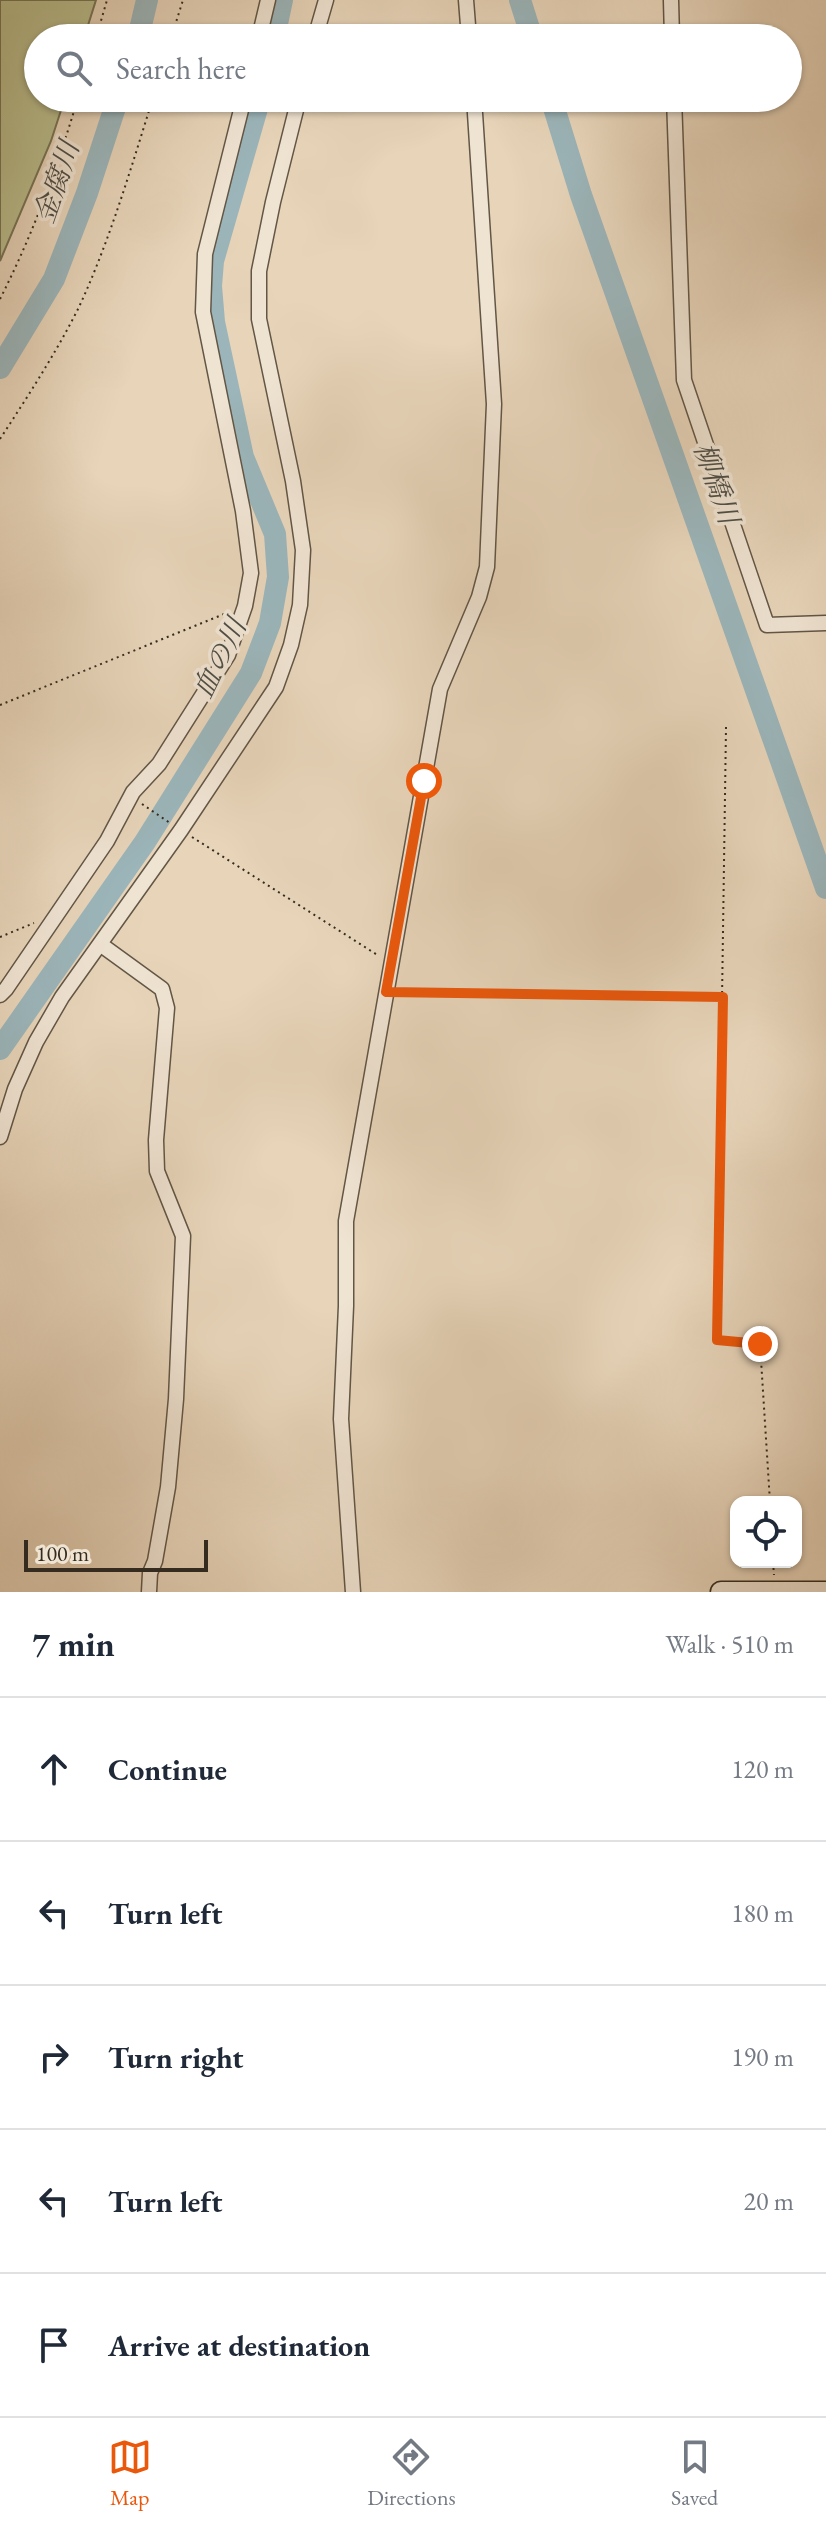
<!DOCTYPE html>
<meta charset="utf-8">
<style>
:root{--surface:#fff;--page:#f6f6f7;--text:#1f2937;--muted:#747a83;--line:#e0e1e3;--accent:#ea580c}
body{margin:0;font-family:"EB Garamond","Noto Serif JP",serif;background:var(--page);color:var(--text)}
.controls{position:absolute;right:24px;bottom:24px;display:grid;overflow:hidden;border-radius:16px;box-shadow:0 2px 6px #0004}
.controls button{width:72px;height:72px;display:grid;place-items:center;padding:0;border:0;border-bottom:2px solid var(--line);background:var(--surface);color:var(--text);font:40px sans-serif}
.scale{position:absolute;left:24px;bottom:20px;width:184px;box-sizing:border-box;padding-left:8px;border:4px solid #352c1f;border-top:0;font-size:22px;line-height:28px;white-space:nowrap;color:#352c1f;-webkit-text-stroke:6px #efe3d2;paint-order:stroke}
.stop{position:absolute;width:24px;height:24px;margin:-18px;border:6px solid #ea580c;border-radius:50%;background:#fff}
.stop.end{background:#ea580c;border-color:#fff;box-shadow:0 2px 8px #0008}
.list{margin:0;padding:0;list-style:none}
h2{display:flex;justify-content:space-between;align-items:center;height:104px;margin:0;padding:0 32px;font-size:34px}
h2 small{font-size:26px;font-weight:400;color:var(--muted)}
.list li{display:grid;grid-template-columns:52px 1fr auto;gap:24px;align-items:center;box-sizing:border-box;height:144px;padding:0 32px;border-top:2px solid var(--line)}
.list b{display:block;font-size:30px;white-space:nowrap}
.list em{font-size:26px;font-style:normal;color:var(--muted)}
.icon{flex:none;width:44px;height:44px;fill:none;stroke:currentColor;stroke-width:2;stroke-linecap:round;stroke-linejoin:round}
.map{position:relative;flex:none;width:826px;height:1592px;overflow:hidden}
.search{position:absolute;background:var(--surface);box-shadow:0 2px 6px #0004;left:24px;right:24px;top:24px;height:88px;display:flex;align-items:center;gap:20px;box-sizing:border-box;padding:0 28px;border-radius:44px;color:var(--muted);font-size:30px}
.sheet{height:824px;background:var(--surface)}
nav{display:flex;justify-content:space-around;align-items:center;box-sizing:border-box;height:112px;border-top:2px solid var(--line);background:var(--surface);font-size:22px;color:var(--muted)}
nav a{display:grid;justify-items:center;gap:4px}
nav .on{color:var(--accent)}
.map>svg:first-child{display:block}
.green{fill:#b9bc8c;stroke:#777456;stroke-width:2}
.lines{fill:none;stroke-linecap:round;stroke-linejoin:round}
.river{stroke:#9bb5ba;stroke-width:22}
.street-casing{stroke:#625646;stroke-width:17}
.secondary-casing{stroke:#352c1f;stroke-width:23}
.path{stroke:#352c1f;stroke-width:2;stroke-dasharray:2 4;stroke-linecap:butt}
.street{stroke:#efe3d2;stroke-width:14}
.secondary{stroke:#efe3d2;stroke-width:20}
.route{stroke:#ea580c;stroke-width:10}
.labels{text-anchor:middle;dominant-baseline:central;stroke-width:7;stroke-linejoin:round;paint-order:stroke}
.water-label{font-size:28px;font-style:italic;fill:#4e4e46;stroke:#efe3d2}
</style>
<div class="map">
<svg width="826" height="1592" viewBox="0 0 826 1592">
<rect width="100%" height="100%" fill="#e7d4b9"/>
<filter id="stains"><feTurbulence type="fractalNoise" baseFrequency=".0025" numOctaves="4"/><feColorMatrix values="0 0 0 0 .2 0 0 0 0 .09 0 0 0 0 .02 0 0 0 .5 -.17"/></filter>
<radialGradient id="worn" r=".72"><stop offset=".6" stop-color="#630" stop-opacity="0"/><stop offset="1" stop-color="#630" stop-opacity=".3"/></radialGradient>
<path class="green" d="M0,0H96L84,38H38V98H65L51,141L0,261Z"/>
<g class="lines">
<path class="river" d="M520,0L532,38
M138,38L147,0
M274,38L282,0
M551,98L581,195L826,888
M0,368L54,279L87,193L118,98
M0,1049L145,842L251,673L270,623L278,577L275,534L243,457L214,322L211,286L213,261L260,98"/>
<g class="street-casing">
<path id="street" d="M466,0L469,38
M671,0L672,38
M259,38L268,0
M315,38L326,0
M674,98L684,380L767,625L826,623
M100,944L162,989L167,1008L156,1140L157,1171L183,1236L176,1399L168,1487L155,1561L150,1573L149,1592
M0,995L6,989L107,841L133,792L159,764L228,655L245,606L251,573L243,511L203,312L205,254L244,98
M0,1137L15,1089L36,1042L62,997L181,830L276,687L291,645L300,605L303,550L293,481L259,319V271L273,202L299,98
M353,1592L341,1419L346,1306V1221L440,689L479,597L487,567L494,404L474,98"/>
</g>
<g class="secondary-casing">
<path id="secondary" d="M721,1592H826"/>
</g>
<path class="path" d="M96,38L107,0
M171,38L183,0
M0,299C33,234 57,168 78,98
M0,439C28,396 56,353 79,307C110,240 131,168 153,98
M0,705L229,612
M726,727L717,1340L760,1344L770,1502
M142,804L170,823
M192,837L379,956
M0,937L34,923
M400,992L722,997
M773,1562L774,1575"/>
<use href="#street" class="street"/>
<use href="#secondary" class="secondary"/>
</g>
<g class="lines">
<path class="route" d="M424,781L386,992L723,997L717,1340L760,1344"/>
</g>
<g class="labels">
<g class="water-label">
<text transform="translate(56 182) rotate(-71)">金腐川</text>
<text transform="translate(717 483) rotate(71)">柳橋川</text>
<text transform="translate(219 658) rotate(-64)">血の川</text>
</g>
</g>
<rect width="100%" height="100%" filter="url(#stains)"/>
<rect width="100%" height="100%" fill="url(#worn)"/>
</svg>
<div class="controls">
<button><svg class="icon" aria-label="locate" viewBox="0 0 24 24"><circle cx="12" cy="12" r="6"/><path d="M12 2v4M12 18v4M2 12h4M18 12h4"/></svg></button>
</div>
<div class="scale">100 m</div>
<div class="stop" style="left:424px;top:781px"></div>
<div class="stop end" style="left:760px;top:1344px"></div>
<div class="search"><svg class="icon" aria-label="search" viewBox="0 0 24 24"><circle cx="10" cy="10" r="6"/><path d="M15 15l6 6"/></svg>Search here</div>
</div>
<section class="sheet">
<h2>7 min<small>Walk · 510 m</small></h2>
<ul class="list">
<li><svg class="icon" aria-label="ahead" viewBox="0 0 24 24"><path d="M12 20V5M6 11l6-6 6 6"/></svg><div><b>Continue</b></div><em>120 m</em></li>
<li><svg class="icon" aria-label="left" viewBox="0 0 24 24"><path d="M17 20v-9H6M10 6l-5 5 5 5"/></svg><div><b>Turn left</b></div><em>180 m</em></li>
<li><svg class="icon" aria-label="right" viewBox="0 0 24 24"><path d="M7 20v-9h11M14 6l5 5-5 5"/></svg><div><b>Turn right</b></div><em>190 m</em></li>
<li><svg class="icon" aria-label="left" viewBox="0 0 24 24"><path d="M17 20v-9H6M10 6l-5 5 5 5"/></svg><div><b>Turn left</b></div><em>20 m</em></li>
<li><svg class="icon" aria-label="arrive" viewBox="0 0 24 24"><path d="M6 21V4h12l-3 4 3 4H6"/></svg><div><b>Arrive at destination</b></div></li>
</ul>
</section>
<nav>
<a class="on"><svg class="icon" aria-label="map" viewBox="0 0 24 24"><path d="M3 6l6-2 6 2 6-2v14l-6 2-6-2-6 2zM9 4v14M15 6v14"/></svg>Map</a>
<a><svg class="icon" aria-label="directions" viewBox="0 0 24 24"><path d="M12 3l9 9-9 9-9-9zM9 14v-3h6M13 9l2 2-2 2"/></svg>Directions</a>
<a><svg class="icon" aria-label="saved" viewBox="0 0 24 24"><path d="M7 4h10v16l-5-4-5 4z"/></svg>Saved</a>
</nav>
